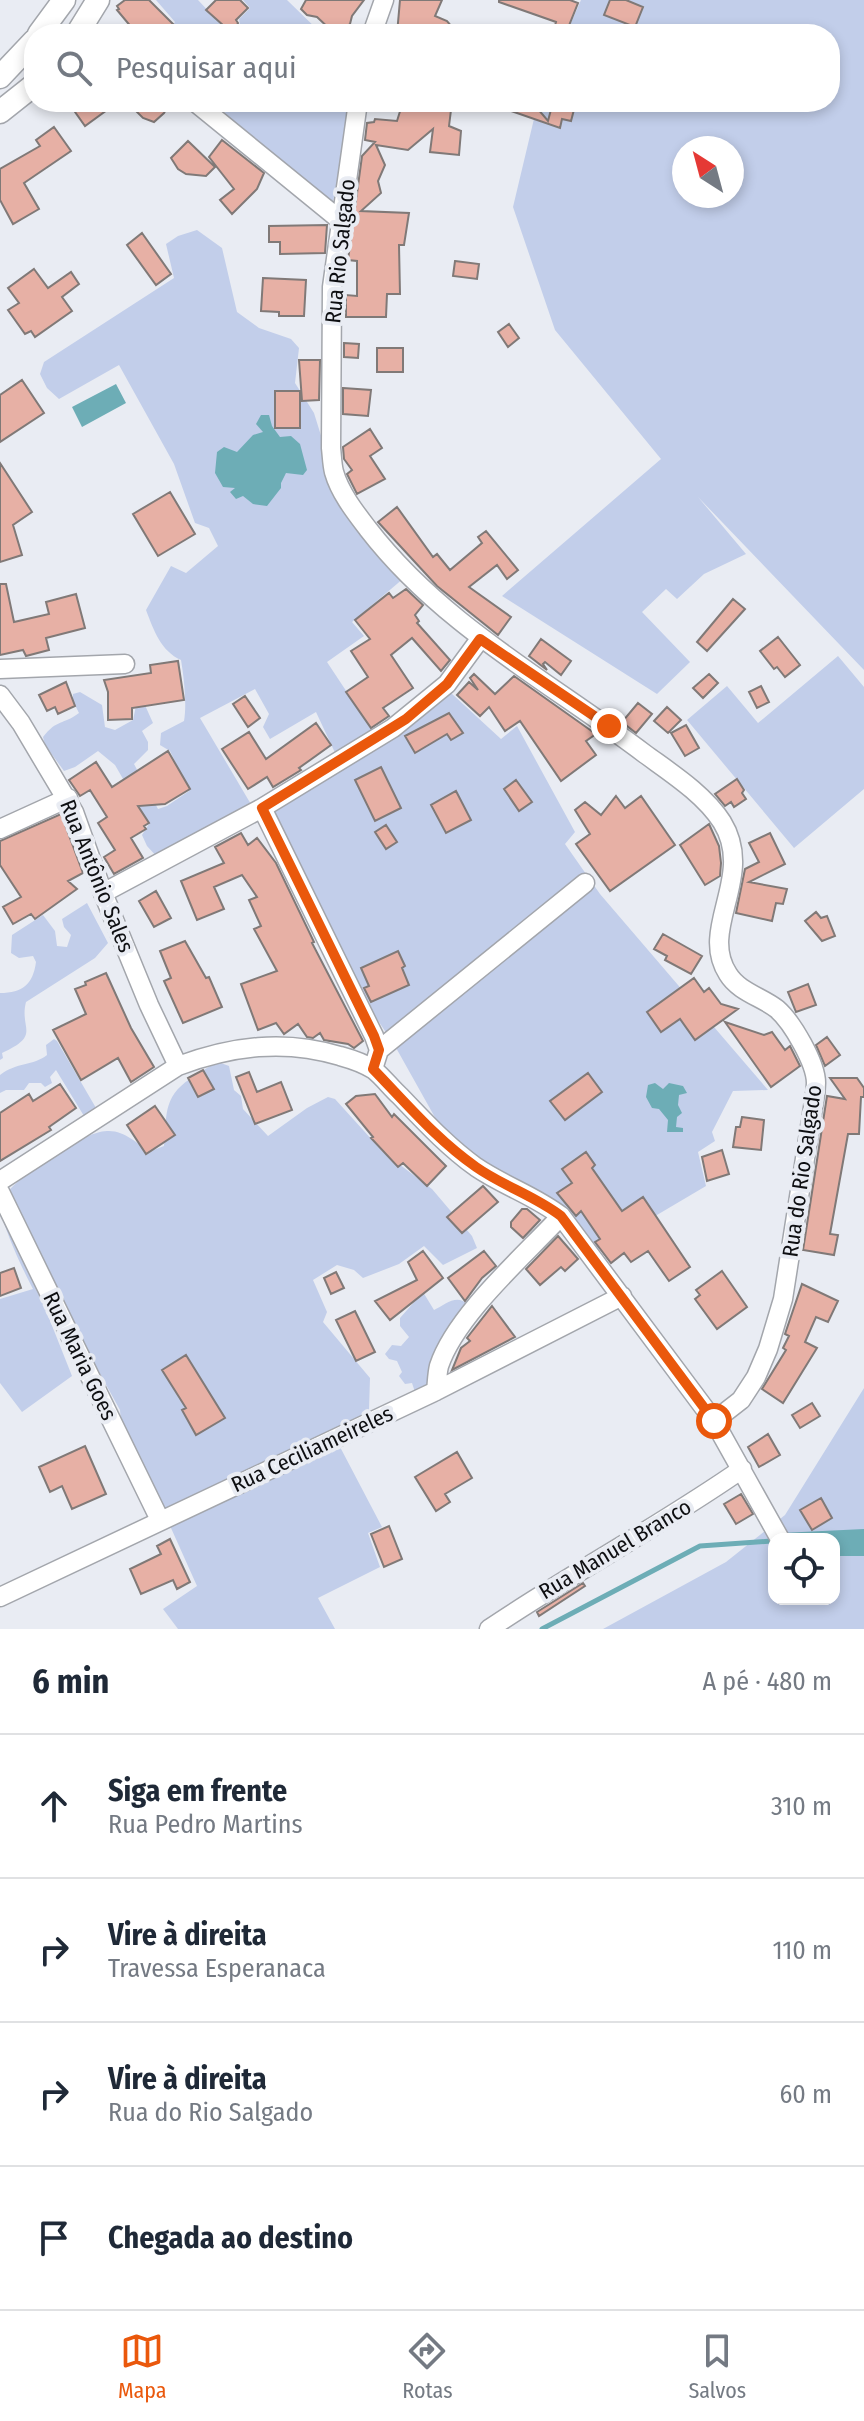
<!DOCTYPE html>
<html lang="pt">
<meta charset="utf-8">
<style>
:root{--surface:#fff;--page:#f6f6f7;--text:#1f2937;--muted:#747a83;--line:#e0e1e3;--accent:#ea580c}
body{margin:0;font-family:"Fira Sans Condensed",sans-serif;background:var(--page);color:var(--text)}
.controls{position:absolute;right:24px;bottom:24px;display:grid;overflow:hidden;border-radius:16px;box-shadow:0 4px 12px #0003}
.controls button{width:72px;height:72px;display:grid;place-items:center;padding:0;border:0;border-bottom:2px solid var(--line);background:var(--surface);color:var(--text);font:40px sans-serif}
.compass{position:absolute;left:672px;top:136px;width:72px;height:72px;border-radius:50%;background:var(--surface);box-shadow:0 4px 12px #0003;rotate:324deg}
.stop{position:absolute;width:24px;height:24px;margin:-18px;border:6px solid #ea580c;border-radius:50%;background:#fff}
.stop.end{background:#ea580c;border-color:#fff;box-shadow:0 2px 8px #0008}
.list{margin:0;padding:0;list-style:none}
h2{display:flex;justify-content:space-between;align-items:center;height:104px;margin:0;padding:0 32px;font-size:34px}
h2 small{font-size:26px;font-weight:400;color:var(--muted)}
.list li{display:grid;grid-template-columns:52px 1fr auto;gap:24px;align-items:center;box-sizing:border-box;height:144px;padding:0 32px;border-top:2px solid var(--line)}
.list b{display:block;font-size:30px;white-space:nowrap}
.list p{margin:0;font-size:26px;white-space:nowrap;color:var(--muted)}
.list em{font-size:26px;font-style:normal;color:var(--muted)}
.icon{flex:none;width:44px;height:44px;fill:none;stroke:currentColor;stroke-width:2;stroke-linecap:round;stroke-linejoin:round}
.map{position:relative;flex:none;width:864px;height:1629px;overflow:hidden}
.search{position:absolute;background:var(--surface);box-shadow:0 4px 12px #0003;left:24px;right:24px;top:24px;height:88px;display:flex;align-items:center;gap:20px;box-sizing:border-box;padding:0 28px;border-radius:32px;color:var(--muted);font-size:30px}
.sheet{height:680px;background:var(--surface)}
nav{display:flex;justify-content:space-around;align-items:center;box-sizing:border-box;height:112px;border-top:2px solid var(--line);background:var(--surface);font-size:22px;color:var(--muted)}
nav a{display:grid;justify-items:center;gap:4px}
nav .on{color:var(--accent)}
.map>svg:first-child{display:block}
.green{fill:#c2ceea;fill-rule:evenodd}
.water{fill:#6dadb6}
.lines{fill:none;stroke-linecap:round;stroke-linejoin:round}
.stream{stroke:#6dadb6;stroke-width:5}
.building{fill:#e7b0a5;stroke:#807977;stroke-width:2}
.minor-casing{stroke:#a3a6ac;stroke-width:21}
.major-casing{stroke:#a3a6ac;stroke-width:25}
.minor{stroke:#fff;stroke-width:18}
.major{stroke:#fff;stroke-width:22}
.route{stroke:#ea580c;stroke-width:10}
.labels{text-anchor:middle;dominant-baseline:central;stroke-width:8;stroke-linejoin:round;paint-order:stroke}
.street-label{font-size:22px;fill:#0e0f12;stroke:#e9ecf3}
</style>
<div class="map">
<svg width="864" height="1629" viewBox="0 0 864 1629">
<rect width="100%" height="100%" fill="#e9ecf3"/>
<path class="green" d="M156,0H198L230,34H167L175,22Z
M243,0H287L322,34H231L240,25L239,19L250,8Z
M581,0H864V670L698,497L746,554L704,574L677,599L666,589L642,612L690,662L657,694L502,596L661,459L555,330L513,207L538,102H830V34H566ZM684,148H732V196H684Z
M209,102H352L332,207L239,133L224,111L216,112Z
M197,230L222,248L237,312L259,328L291,339L299,348L295,383L314,413L327,455L404,578L352,622L364,636L327,662L374,733L337,757L316,712L270,739L263,727L269,714L255,689L200,718L252,806L158,858L147,846L142,835L149,824L115,765L98,751L75,767L64,771L45,745L43,737C57,719 63,725 79,713L73,701V694L80,692L102,705L105,727L115,730L133,720L136,706L144,703L153,723L142,731L148,742V750L134,764L158,809L167,806L189,791L170,751L160,745L161,733L184,721C187,705 184,678 181,660C161,651 154,631 146,610L171,566L186,573L218,546L209,528L195,523L174,464L119,365L59,399L47,388L40,374L44,362L174,278L166,244L178,236Z
M838,656L864,687V789L794,848L687,720L727,686L758,723Z
M451,693L501,739L517,726L575,832L565,844L600,894L768,1090L733,1091L712,1132L715,1141L698,1152L706,1186L596,1251L561,1208L479,1158L437,1121L395,1046L375,1016L272,814Z
M87,903L108,943L95,958L26,1002C19,1029 42,1035 2,1053L3,1058L0,1060V993C23,993 33,984 36,962L33,956L19,958L11,953L12,935L43,915L55,931L57,946L67,947L71,935L64,927L62,919Z
M54,1039L57,1041L96,1108L84,1116L56,1070L50,1077L52,1083L45,1087L41,1083H29L24,1090H6L0,1093V1075C17,1062 33,1066 47,1055L46,1045Z
M218,1062L229,1066L234,1090L241,1096L243,1109L268,1136L307,1108L328,1097L335,1099L383,1152L432,1189L472,1236L477,1248L443,1265L424,1246L399,1264L363,1278L354,1270L337,1265L313,1280L327,1312L323,1322L370,1378L369,1410L339,1445L382,1527L368,1533L380,1567L318,1598L335,1629H178L163,1609L197,1586L171,1528L146,1509L125,1468L120,1410L88,1352L47,1313L72,1376L22,1412L0,1383V1299L33,1289C24,1272 0,1222 0,1203C9,1181 83,1131 107,1131C125,1130 136,1144 151,1151L164,1146C167,1111 163,1095 196,1075C203,1071 210,1065 218,1062Z
M423,1292L434,1310C445,1305 457,1293 468,1305L436,1391L416,1395L412,1383L405,1384L399,1376L402,1372L397,1361L389,1359L385,1354L392,1345L401,1346L409,1337L400,1326V1318Z
M864,1388V1629H603L726,1562L785,1515ZM774,1539H834V1599H774Z"/>
<path class="water" d="M116,384L126,403L82,427L72,407Z
M261,415H269L272,426L280,437L291,436L300,444L307,470L303,475L286,473L281,483V488L267,506L253,504L243,496L236,499L230,492L235,488L223,487L215,473L217,452L224,447L237,452L253,435L263,432L256,424Z
M655,1083L663,1089L669,1083L683,1086L687,1093L679,1095L678,1105L682,1113L677,1117L676,1127L683,1128V1132H667L668,1120L659,1109L652,1108L646,1097L648,1085Z
M864,1529V1556H834V1539H784L781,1533Z"/>
<g class="lines">
<path class="stream" d="M542,1629L700,1546L771,1541"/>
</g>
<path class="building" d="M125,0H149L174,25L163,34H137L117,10L119,9L117,6Z
M216,0H240L248,8L236,20L238,23L233,34L206,10Z
M306,0H364L352,16L350,24L335,34L317,17L307,15L301,9Z
M400,0H442L435,16L447,21L458,34H397Z
M499,0H570L578,3L566,33L554,29L556,22L499,2Z
M610,0H626L643,7L635,27L604,15Z
M68,102H118L85,126Z
M141,102H170L164,113L154,122L143,118L134,109Z
M428,102H452L449,126L461,131L459,155L430,152L433,129L408,150L376,145L385,165L378,181L381,193L361,211L409,213L404,245H399L400,294H387L386,317H346V295L357,296V261L348,260L362,156L375,142L365,140L367,123L374,122L375,119L397,121L402,105L427,108Z
M494,102H532L548,121L553,102H576L571,121L562,119L560,128L494,105Z
M54,127L71,151L24,183L39,209L13,224L0,200V169L40,146L36,140Z
M222,140L264,173L257,189L232,214L220,200L234,189L209,157Z
M188,141L215,167L206,176L186,174L178,169L171,158Z
M327,225L325,253L280,254V242H269V226Z
M142,233L171,274L156,285L127,245Z
M455,261L479,264L477,279L453,276Z
M34,269L48,288L71,272L79,284L62,297L72,311L35,337L31,331L25,334L8,310L19,303L8,288Z
M263,278L306,280L304,316H279V312L261,311Z
M509,324L519,338L508,347L498,332Z
M344,343L359,344L358,358L344,357Z
M377,348H403V372H377Z
M299,360H320L319,400L302,401Z
M22,380L44,413L0,442V395Z
M343,388L371,390L368,416L343,414Z
M275,391H300V428H275Z
M370,429L382,448L370,456L385,479L357,494L347,474L352,470L344,459L343,447Z
M0,463L32,512L13,525L22,555L0,562Z
M170,492L195,534L158,556L133,514Z
M397,507L433,557L437,554L450,570L482,543L478,537L486,531L518,570L507,579L497,565L469,587L511,617L498,635L437,586L378,522Z
M0,584H6L14,622L49,614L46,602L76,594L85,628L46,638L49,650L26,656L23,650L0,655Z
M406,589L423,605L415,615L419,621L417,623L450,660L441,671L412,638L391,655L413,688L383,708L389,716L371,728L346,692L368,677L351,651L370,639L355,620L389,593L393,598Z
M733,599L745,609L707,651L697,642Z
M778,637L800,665L785,677L777,667L774,669L760,651Z
M541,639L571,661L561,675L545,662L543,664L547,670L529,656Z
M178,661L184,700L132,708V719L108,720V692L104,680L151,673L150,665Z
M474,674L495,694L514,676L593,732L596,734L586,741L596,755L561,781L520,721L505,731L489,707L480,716L457,695L469,682L478,690L470,678Z
M709,674L718,683L703,698L693,688Z
M66,682L75,706L58,714L55,707L47,711L39,695Z
M761,686L769,702L757,708L749,692Z
M245,696L260,718L248,727L233,704Z
M638,703L652,714L636,733L622,722Z
M667,707L681,720L668,733L654,721Z
M449,713L463,733L451,740L447,734L415,753L405,736Z
M316,723L331,745L299,768L301,770L273,787L267,777L248,789L222,749L249,732L266,759Z
M686,725L699,748L685,756L671,733Z
M168,751L190,789L165,804L138,806L149,823L144,826L146,829L131,838L143,858L114,874L104,857L115,850L98,823L107,817L90,790L80,796L69,780L96,762L112,787Z
M381,767L401,808L375,821L355,780Z
M737,779L744,790L742,793L746,799L734,807L731,802L725,806L715,794Z
M516,780L532,802L519,811L504,789Z
M456,791L471,820L446,833L431,805Z
M616,796L625,808L641,796L675,845L610,891L576,844L590,834L575,810L585,802L601,815Z
M61,814L83,873L68,881L77,889L35,919L31,914L13,924L3,907L21,897L0,865V841Z
M709,824L719,846L721,863L720,876L705,885L680,845Z
M386,825L397,842L386,849L375,832Z
M241,833L248,845L257,838L276,863L314,942L312,943L363,1041L354,1048L348,1044L324,1040L320,1033L313,1038L307,1037L298,1024L284,1034L276,1023L258,1030L241,984L277,971L254,929L261,926L249,900L257,897L242,875L214,887L224,909L197,920L181,881L224,863L215,847Z
M770,833L785,864L749,882L787,889L783,904L776,903L772,921L736,913L745,869L759,862L749,843Z
M156,891L171,918L154,927L139,901Z
M816,912L821,918L827,916L835,936L822,941L805,921Z
M663,934L702,956L691,974L665,960L667,956L654,949Z
M185,941L206,978L209,977L222,1007L183,1023L164,981L171,978L160,951Z
M398,951L405,966L402,968L409,985L371,1002L364,988L369,986L361,968Z
M106,973L131,1028L154,1067L131,1082L118,1058L81,1080L53,1030L86,1014L75,989L86,985L85,982Z
M694,978L704,992L709,988L721,1004L738,1009L695,1040L680,1019L661,1032L647,1012Z
M808,984L816,1005L796,1012L788,992Z
M725,1022L764,1035L772,1032L785,1050L790,1046L800,1066L771,1087Z
M827,1037L840,1055L825,1066L816,1045Z
M203,1070L214,1089L198,1097L188,1078Z
M249,1072L257,1092L281,1082L292,1110L255,1124L236,1077Z
M588,1073L602,1092L565,1120L550,1101Z
M830,1078H857L864,1088V1097H861L859,1134H848L830,1234L838,1235L834,1255L803,1250L827,1096L845,1099Z
M60,1084L76,1108L49,1127L51,1130L0,1161V1113L29,1094L33,1101Z
M375,1094L392,1117L394,1114L446,1166L427,1186L403,1163L398,1167L371,1138L373,1137L346,1104L356,1096Z
M155,1106L175,1135L146,1154L127,1125Z
M742,1117L764,1120L761,1150L733,1147L736,1127H740Z
M722,1150L729,1174L707,1181L702,1157Z
M586,1152L595,1165L592,1168L622,1211L643,1197L690,1267L669,1281L648,1251L631,1262L624,1253L611,1263L595,1242L600,1239L581,1211L576,1216L557,1193L572,1183L562,1169Z
M483,1186L498,1202L462,1233L447,1217Z
M522,1209H527L540,1220L523,1238L511,1227V1222Z
M558,1236L578,1259L565,1271L561,1267L540,1285L526,1269Z
M423,1251L443,1278L390,1320L375,1301L417,1280L408,1262Z
M484,1251L496,1266L482,1278L465,1301L448,1278Z
M14,1268L21,1288L0,1296V1273Z
M722,1271L747,1307L717,1329L695,1299L700,1295L696,1290Z
M336,1272L344,1288L331,1294L324,1278Z
M802,1284L838,1301L828,1322L816,1317L805,1342L817,1348L783,1403L762,1389L786,1350L783,1348L789,1336L785,1334Z
M492,1306L515,1337L452,1370L461,1348L470,1341L467,1338L470,1334Z
M355,1311L375,1352L356,1361L336,1320Z
M186,1355L225,1418L196,1435L182,1410L186,1408L162,1370Z
M812,1403L820,1416L800,1428L792,1415Z
M768,1434L780,1455L759,1467L748,1447Z
M85,1446L106,1494L72,1509L62,1486L50,1492L39,1467Z
M457,1452L472,1478L445,1494L450,1502L436,1511L415,1477Z
M741,1494L753,1514L736,1524L724,1504Z
M821,1498L832,1518L812,1530L800,1510Z
M389,1526L402,1559L384,1567L371,1534Z
M170,1539L190,1582L177,1589L173,1580L141,1594L130,1569L161,1554L157,1546Z
M583,1583L585,1586L539,1616L537,1612Z"/>
<g class="lines">
<g class="minor-casing">
<path id="minor" d="M372,34L384,0
M195,102L340,220
M358,102L332,287L331,448C332,456 332,464 334,472C340,493 355,512 368,529C442,625 550,682 645,754C671,773 704,794 722,822C756,877 698,928 728,974C739,992 762,997 777,1009C792,1022 816,1063 816,1083C816,1089 815,1096 814,1101L783,1299L768,1349L756,1377L741,1400L714,1421
M0,669L125,664
M0,695L21,723L74,812L103,893L149,1005L178,1066
M262,808L374,1036L379,1050L373,1069
M0,829L68,798
M103,893L262,808L393,728L447,684L480,639
M379,1050L585,883
M0,1181L178,1066C232,1046 284,1039 340,1056C351,1059 364,1063 374,1070C383,1077 391,1088 400,1096C424,1121 448,1147 476,1167C504,1186 535,1196 561,1216L714,1421L780,1539
M0,1192L160,1520
M436,1391C437,1383 437,1374 439,1366C456,1315 524,1256 561,1216
M0,1597L436,1391L622,1296
M489,1629C572,1573 660,1526 742,1469"/>
</g>
<g class="major-casing">
<path id="major" d="M39,34L64,0
M77,34L98,0
M0,77L34,41
M0,112L34,85"/>
</g>
<use href="#minor" class="minor"/>
<use href="#major" class="major"/>
</g>
<g class="lines">
<path class="route" d="M609,726L480,639L447,684L406,719L262,808L374,1036L379,1050L373,1069C406,1103 437,1140 476,1167C503,1186 535,1196 561,1216L714,1421"/>
</g>
<g class="labels">
<g class="street-label">
<text transform="translate(340 251) rotate(-84)">Rua Rio Salgado</text>
<text transform="translate(97 876) rotate(68)">Rua Antônio Sales</text>
<text transform="translate(802 1171) rotate(-82)">Rua do Rio Salgado</text>
<text transform="translate(80 1356) rotate(64)">Rua Maria Goes</text>
<text transform="translate(312 1449) rotate(-25)">Rua Ceciliameireles</text>
<text transform="translate(615 1549) rotate(-31)">Rua Manuel Branco</text>
</g>
</g>
</svg>
<div class="controls">
<button><svg class="icon" aria-label="locate" viewBox="0 0 24 24"><circle cx="12" cy="12" r="6"/><path d="M12 2v4M12 18v4M2 12h4M18 12h4"/></svg></button>
</div>
<svg class="compass" viewBox="-18 -18 36 36"><path d="M0-13l5 13h-10z" fill="#e53935"/><path d="M0 13l5-13h-10z" fill="#747a83"/></svg>
<div class="stop" style="left:714px;top:1421px"></div>
<div class="stop end" style="left:609px;top:726px"></div>
<div class="search"><svg class="icon" aria-label="search" viewBox="0 0 24 24"><circle cx="10" cy="10" r="6"/><path d="M15 15l6 6"/></svg>Pesquisar aqui</div>
</div>
<section class="sheet">
<h2>6 min<small>A pé · 480 m</small></h2>
<ul class="list">
<li><svg class="icon" aria-label="ahead" viewBox="0 0 24 24"><path d="M12 20V5M6 11l6-6 6 6"/></svg><div><b>Siga em frente</b><p>Rua Pedro Martins</p></div><em>310 m</em></li>
<li><svg class="icon" aria-label="right" viewBox="0 0 24 24"><path d="M7 20v-9h11M14 6l5 5-5 5"/></svg><div><b>Vire à direita</b><p>Travessa Esperanaca</p></div><em>110 m</em></li>
<li><svg class="icon" aria-label="right" viewBox="0 0 24 24"><path d="M7 20v-9h11M14 6l5 5-5 5"/></svg><div><b>Vire à direita</b><p>Rua do Rio Salgado</p></div><em>60 m</em></li>
<li><svg class="icon" aria-label="arrive" viewBox="0 0 24 24"><path d="M6 21V4h12l-3 4 3 4H6"/></svg><div><b>Chegada ao destino</b></div></li>
</ul>
</section>
<nav>
<a class="on"><svg class="icon" aria-label="map" viewBox="0 0 24 24"><path d="M3 6l6-2 6 2 6-2v14l-6 2-6-2-6 2zM9 4v14M15 6v14"/></svg>Mapa</a>
<a><svg class="icon" aria-label="directions" viewBox="0 0 24 24"><path d="M12 3l9 9-9 9-9-9zM9 14v-3h6M13 9l2 2-2 2"/></svg>Rotas</a>
<a><svg class="icon" aria-label="saved" viewBox="0 0 24 24"><path d="M7 4h10v16l-5-4-5 4z"/></svg>Salvos</a>
</nav>
